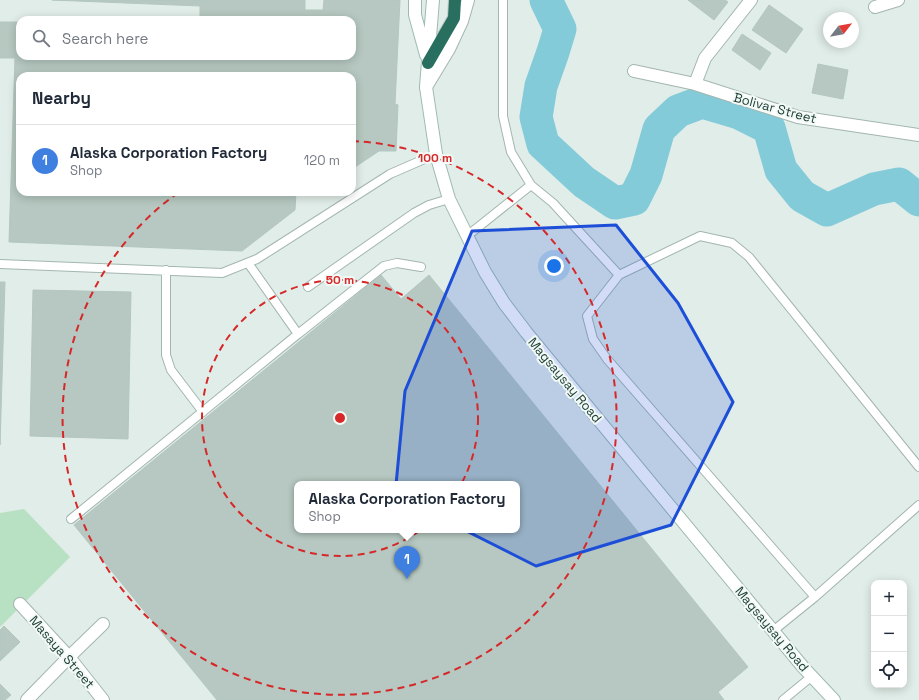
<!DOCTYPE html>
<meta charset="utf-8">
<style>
:root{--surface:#fff;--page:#f2f2f3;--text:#1f2937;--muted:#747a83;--line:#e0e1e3;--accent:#111827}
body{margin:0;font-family:"Space Grotesk",sans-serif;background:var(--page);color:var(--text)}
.controls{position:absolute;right:12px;bottom:12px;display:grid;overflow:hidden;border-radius:8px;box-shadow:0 2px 10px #0003}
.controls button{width:36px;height:36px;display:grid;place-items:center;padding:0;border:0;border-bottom:1px solid var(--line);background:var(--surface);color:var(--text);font:20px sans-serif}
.compass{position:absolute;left:823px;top:12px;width:36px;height:36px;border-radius:50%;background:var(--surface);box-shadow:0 2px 10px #0003;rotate:59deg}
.you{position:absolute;left:554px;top:266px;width:14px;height:14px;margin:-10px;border:3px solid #fff;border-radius:50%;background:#1a73e8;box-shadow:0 0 0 6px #1a73e833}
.badge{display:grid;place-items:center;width:26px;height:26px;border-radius:50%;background:var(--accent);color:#fff;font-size:13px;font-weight:700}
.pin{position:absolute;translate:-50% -33px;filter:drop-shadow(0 1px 2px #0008)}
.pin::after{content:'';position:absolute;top:21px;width:14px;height:12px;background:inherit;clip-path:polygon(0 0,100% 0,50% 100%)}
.popup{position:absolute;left:294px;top:481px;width:226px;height:52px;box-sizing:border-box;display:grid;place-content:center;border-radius:8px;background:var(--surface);filter:drop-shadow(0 1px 3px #0005);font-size:13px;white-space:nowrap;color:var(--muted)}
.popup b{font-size:15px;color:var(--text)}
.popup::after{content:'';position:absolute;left:50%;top:100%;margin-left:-8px;border:8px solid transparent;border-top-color:var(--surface)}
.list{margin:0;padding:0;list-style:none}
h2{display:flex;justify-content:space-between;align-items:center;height:52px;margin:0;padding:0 16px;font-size:17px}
h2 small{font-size:13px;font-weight:400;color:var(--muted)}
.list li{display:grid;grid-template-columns:26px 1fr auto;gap:12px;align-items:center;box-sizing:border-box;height:72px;padding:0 16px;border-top:1px solid var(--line)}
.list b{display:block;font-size:15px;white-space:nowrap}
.list p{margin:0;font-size:13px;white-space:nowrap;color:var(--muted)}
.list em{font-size:13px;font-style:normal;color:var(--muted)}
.icon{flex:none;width:22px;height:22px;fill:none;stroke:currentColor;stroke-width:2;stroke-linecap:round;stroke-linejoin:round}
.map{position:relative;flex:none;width:919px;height:700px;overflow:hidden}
.search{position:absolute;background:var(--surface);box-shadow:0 2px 10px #0003;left:16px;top:16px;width:340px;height:44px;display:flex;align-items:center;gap:10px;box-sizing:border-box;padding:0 14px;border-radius:12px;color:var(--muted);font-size:15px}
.panel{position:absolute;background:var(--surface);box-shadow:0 2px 10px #0003;left:16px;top:72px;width:340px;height:124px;border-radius:12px}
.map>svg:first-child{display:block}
.green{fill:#b8e0c3}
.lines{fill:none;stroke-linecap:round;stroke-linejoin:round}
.river{stroke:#83cbd8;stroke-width:33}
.building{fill:#b6c8c1;stroke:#b3c7bf;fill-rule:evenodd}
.lane-casing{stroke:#a3b6af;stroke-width:10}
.street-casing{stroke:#a3b6af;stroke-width:14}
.secondary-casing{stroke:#9ebab0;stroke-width:14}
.highway-casing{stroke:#c0cac7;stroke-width:14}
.lane{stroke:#fff;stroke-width:8}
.street{stroke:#fff;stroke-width:12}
.secondary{stroke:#fff;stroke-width:12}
.highway{stroke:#286f60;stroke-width:12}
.marked{fill:#1d4ed8;fill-opacity:0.2;stroke:#1d4ed8;stroke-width:3;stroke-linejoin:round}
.ring{fill:none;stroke:#d62828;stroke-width:2;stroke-dasharray:7 5}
.labels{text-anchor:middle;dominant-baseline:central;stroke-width:4;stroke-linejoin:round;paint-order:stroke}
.street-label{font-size:13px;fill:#1f4037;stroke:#f2f9f6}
.centre{fill:#d62828;stroke:#f2f9f6;stroke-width:2}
.ring-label{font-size:12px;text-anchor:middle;font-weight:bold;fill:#d62828;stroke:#f2f9f6;stroke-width:4;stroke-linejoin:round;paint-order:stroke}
</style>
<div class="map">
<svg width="919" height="700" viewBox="0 0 919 700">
<rect width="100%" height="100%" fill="#e1ede8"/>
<path class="green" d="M24,509L70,557L0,627V513Z"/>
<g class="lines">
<path class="river" d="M546,0L560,29L553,52L541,86L536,117L543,144L584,182L615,203L634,199L646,175L659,129L678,111L702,102L739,113L769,128L781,170L802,196L827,210L874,189L899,184L919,200"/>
</g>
<path class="building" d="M52,0H305V10H323L324,0H400L395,104L398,105L396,151H379L352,169V76H20V192H296L295,210L242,251L9,242L15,58H0V22H20V56H352V20H200V6Z
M688,0H725L728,2L714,20Z
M769,5L803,29L786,53L752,30Z
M742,34L771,53L760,70L732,50Z
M818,64L848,70L843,99L812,93Z
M381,275L401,299L429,275L748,667L718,692L724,700H217L74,525ZM297,484H517V530H297Z
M0,282H5L0,445Z
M33,290L131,292L128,439L30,436Z
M4,626L20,642L0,661V630Z
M0,684L11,695L5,700H0Z"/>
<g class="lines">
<g class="lane-casing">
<path id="lane" d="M503,0V116L511,152L531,185L553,203L619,275L700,236L732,243L749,257L919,467
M467,236L531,185
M0,264L222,273L257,259L390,174L436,154
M166,270V355L171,370L203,412
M619,275L587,316L593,339L607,359L815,597
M308,287L414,213L429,205L449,199
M298,334L384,266L397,263L421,267
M71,519L298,334L248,263
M773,631L815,597L919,505
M783,700L811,677"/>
</g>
<g class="street-casing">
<path id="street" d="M875,7L898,0
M634,71L695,84L798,117L919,135
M695,84L705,58L751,0
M426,87L449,49L462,21L468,0
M20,604L69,657L103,700
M27,700L69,657L103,624"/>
</g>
<g class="secondary-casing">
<path id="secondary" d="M415,0V15L426,55
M433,0L426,87L436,154L449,199L485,272L504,303L526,332L803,667L834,700"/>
</g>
<g class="highway-casing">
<path id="highway" d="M428,63L454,18L455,0"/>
</g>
<use href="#lane" class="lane"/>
<use href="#street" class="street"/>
<use href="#secondary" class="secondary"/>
<use href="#highway" class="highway"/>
</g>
<path class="marked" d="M616,225L678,303L733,402L671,525L536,566L395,495L405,391L472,231Z"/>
<g class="ring">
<circle cx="340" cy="418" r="138"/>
<path d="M352 141A277 277 0 1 1 179 192"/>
</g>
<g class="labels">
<g class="street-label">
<text transform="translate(775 108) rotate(15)">Bolivar Street</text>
<text transform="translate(565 380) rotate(50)">Magsaysay Road</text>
<text transform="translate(772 629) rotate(50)">Magsaysay Road</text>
<text transform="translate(62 652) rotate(49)">Masaya Street</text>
</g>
</g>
<circle cx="340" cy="418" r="6" class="centre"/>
<g class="ring-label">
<text x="435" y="162">100 m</text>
<text x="340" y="284">50 m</text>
</g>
</svg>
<div class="controls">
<button>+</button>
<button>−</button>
<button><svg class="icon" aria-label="locate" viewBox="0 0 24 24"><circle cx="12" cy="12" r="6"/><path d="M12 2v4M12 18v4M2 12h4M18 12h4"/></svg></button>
</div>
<svg class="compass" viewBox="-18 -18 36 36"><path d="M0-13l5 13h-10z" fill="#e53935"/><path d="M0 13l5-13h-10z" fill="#747a83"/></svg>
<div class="you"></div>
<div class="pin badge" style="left:407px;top:579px;background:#3f7fe0">1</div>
<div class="popup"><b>Alaska Corporation Factory</b>Shop</div>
<div class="search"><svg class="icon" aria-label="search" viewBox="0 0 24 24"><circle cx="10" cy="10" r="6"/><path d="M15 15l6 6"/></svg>Search here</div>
<section class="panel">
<h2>Nearby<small></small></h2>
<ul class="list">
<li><span class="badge" style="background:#3f7fe0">1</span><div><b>Alaska Corporation Factory</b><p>Shop</p></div><em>120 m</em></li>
</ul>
</section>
</div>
